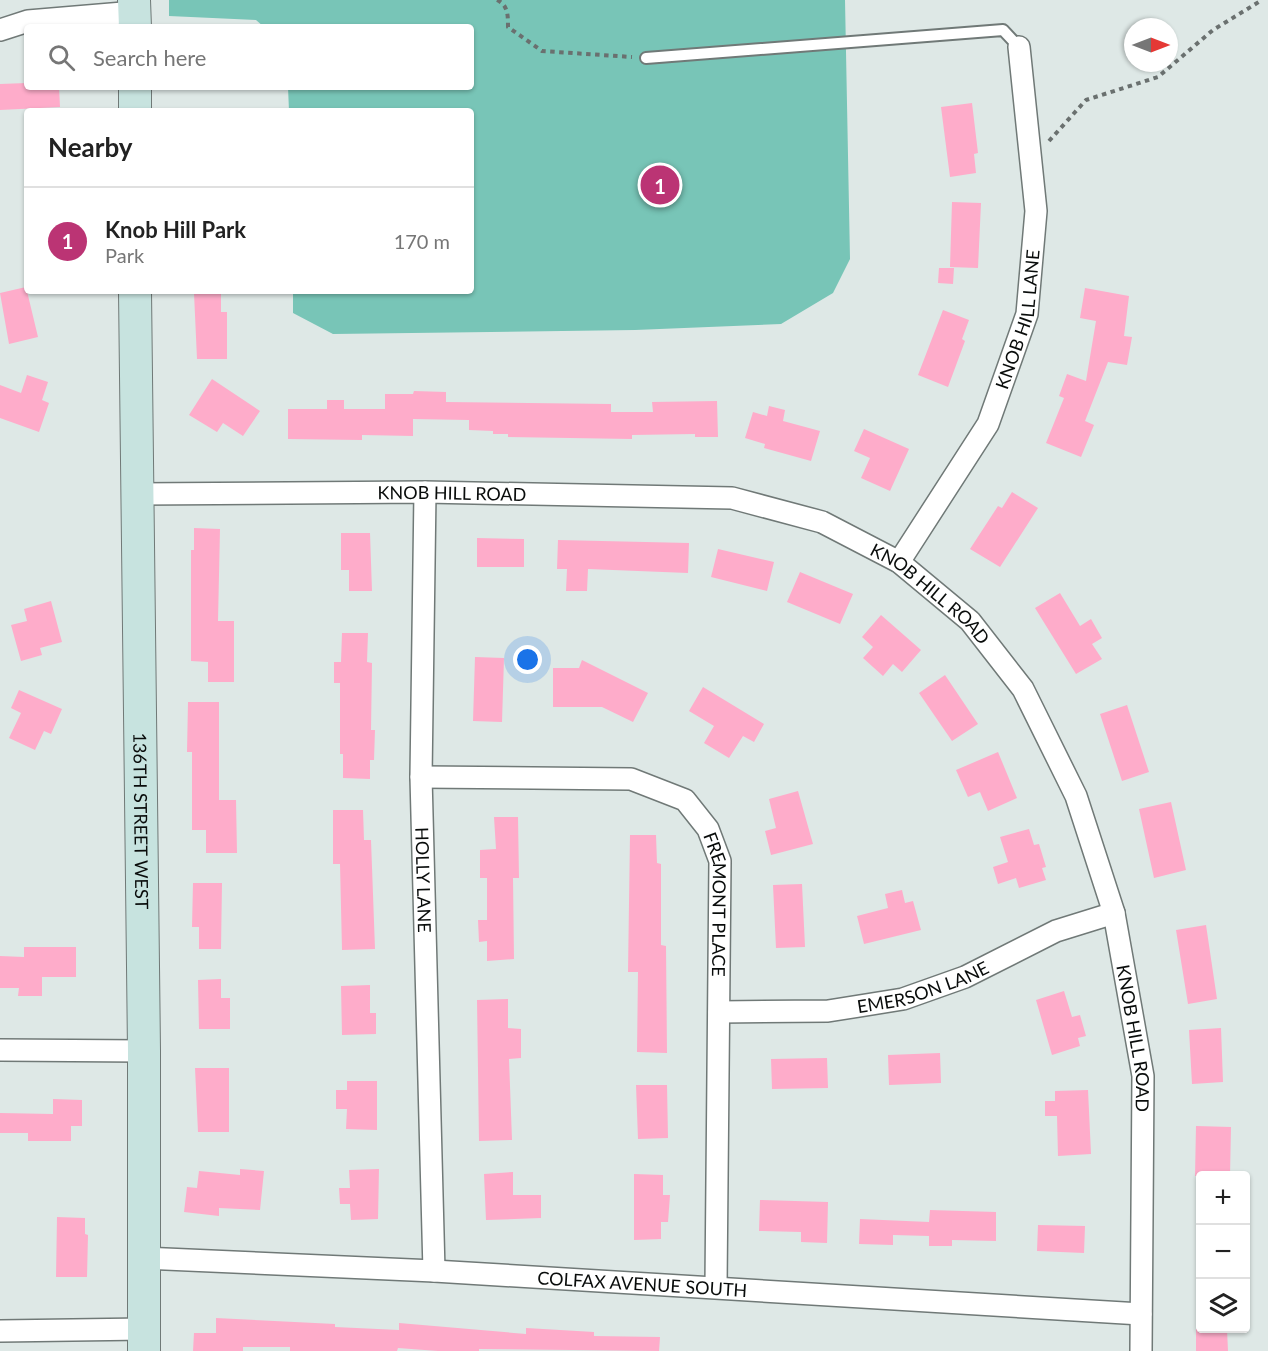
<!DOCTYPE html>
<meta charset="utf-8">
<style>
:root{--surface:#fff;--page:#f2f2f2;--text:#222;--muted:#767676;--line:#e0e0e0;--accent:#bb3474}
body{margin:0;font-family:Lato,sans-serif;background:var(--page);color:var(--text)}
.controls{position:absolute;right:18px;bottom:18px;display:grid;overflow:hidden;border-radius:6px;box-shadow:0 2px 4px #0004}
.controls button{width:54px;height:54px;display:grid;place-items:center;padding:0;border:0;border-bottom:2px solid var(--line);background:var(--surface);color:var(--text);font:30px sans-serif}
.compass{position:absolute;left:1124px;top:18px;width:54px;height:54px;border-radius:50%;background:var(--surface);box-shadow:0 2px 4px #0004;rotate:90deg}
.you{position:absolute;left:528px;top:660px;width:21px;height:21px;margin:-15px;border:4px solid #fff;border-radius:50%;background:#1a73e8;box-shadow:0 0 0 9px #1a73e833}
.badge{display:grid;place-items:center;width:39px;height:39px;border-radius:50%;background:var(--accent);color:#fff;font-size:20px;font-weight:700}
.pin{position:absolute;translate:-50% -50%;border:3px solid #fff;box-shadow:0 2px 6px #0006}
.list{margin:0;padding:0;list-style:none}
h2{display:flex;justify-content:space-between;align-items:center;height:78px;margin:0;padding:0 24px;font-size:26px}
h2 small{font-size:20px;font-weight:400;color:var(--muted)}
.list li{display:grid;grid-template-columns:39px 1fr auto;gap:18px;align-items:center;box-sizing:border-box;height:108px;padding:0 24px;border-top:2px solid var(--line)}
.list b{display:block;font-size:22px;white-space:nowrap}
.list p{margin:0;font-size:20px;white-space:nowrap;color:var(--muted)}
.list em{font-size:20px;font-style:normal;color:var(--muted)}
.icon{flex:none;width:33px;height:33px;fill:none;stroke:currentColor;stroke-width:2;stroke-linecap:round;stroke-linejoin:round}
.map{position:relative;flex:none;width:1268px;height:1351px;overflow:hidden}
.search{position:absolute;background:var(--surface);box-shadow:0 2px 4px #0004;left:24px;top:24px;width:450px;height:66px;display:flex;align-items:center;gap:15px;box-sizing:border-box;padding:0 21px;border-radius:6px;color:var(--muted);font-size:22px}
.panel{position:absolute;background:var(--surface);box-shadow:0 2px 4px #0004;left:24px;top:108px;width:450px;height:186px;border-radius:6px}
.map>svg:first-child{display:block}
.green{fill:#78c5b7}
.building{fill:#feacca}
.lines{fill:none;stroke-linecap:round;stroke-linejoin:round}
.lane-casing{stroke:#707977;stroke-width:14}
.street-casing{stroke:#707977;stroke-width:24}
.secondary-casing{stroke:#707977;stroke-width:34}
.path{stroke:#6a706f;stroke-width:4;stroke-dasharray:4.5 4.5;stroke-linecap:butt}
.lane{stroke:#fff;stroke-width:10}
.street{stroke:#fff;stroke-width:21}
.secondary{stroke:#c7e3df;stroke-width:32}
.labels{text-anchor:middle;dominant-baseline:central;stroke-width:4.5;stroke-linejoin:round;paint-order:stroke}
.street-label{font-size:18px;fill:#090c0b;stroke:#dee8e6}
</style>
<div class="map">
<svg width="1268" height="1351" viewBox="0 0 1268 1351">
<rect width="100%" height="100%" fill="#dee8e6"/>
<path class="green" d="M169,0H845L850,259L833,293L781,324L635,330L333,334L293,313V291H471V111H289L288,87H471V27H264L256,20L169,16Z"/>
<path class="building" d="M27,83V87H59L60,107L0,110V84Z
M972,103L978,153L974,154L976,173L950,177L941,107Z
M952,202L981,203L978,268L950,267Z
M939,268H954L953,284L938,283Z
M26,287L38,337L9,344L0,293Z
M1085,288L1129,296L1124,336L1132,337L1127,365L1108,362L1085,421L1094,425L1081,457L1046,443L1064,398L1059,396L1067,374L1086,381L1096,321L1080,318Z
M194,293H221V312H227V359H197Z
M943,310L969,320L962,339L965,341L948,387L918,375Z
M27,375L48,382L42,400L49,403L39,432L0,418V385L21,393Z
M212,379L260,411L243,436L223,423L217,432L189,415Z
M414,391L446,392V402L611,404V412H653L652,402L717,401L718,437H695V434L632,435V439L508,437V434H493V431L469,430V420L413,419V436L362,435V440L288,439V409H327V400H344V409H385V394H413Z
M769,406L785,410L783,421L820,431L811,461L764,448L765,444L745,438L753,412L767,416Z
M864,429L909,449L890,491L861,478L870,458L854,451Z
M1012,492L1038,508L1000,567L970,549L998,506L1002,508Z
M194,528L220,529L218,621H234V682H208V662L191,661V550H194Z
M341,533H370L372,591H349V570H341Z
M477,538L524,539V567H477Z
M558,540L689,543L688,573L588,569L587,591H566L567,569H557Z
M718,549L774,562L767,591L711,577Z
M800,572L853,594L840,624L787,602Z
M1060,593L1080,626L1091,619L1102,638L1092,644L1102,659L1076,674L1035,608Z
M51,601L62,642L40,648L42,655L21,661L11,625L27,621L24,609Z
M881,615L921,650L902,672L893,664L883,676L863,658L873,647L862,637Z
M342,633H368L367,662L372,663L371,730H375L374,760H370V779L343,778V754H340V683H334V662H341Z
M475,657L504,658L502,722L473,721Z
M582,660L648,693L633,722L602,707H553V668H579Z
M945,675L978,724L952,741L919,693Z
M703,687L764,724L754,742L743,736L729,758L704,743L714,726L689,711Z
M19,690L62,709L51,734L44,731L35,750L9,738L21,713L11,708Z
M188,702H219V800H236L237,853H206V830H192V752H187Z
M1127,705L1149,772L1122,781L1100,714Z
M998,752L1017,798L988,811L980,792L968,797L956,770Z
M798,791L813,844L771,855L765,831L776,828L769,799Z
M1171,802L1186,870L1154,878L1139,809Z
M333,810H363L364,840H371L375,949L342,950L340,864H333Z
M494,817H518L519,878H513L514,959L487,961V941L479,942L478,920H487V878H480V850L496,849Z
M1029,829L1034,845L1039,844L1046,867L1042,868L1046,880L1019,888L1016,878L998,884L993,867L1008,862L1000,837Z
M630,835H656L657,863L661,864V945L666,946L667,1053L637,1052L638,972H628Z
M193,883H222L221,949H199V927H192Z
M802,884L805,947L776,948L773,885Z
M902,890L905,903L913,901L921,930L864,944L857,916L888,908L885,894Z
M1206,925L1217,999L1188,1004L1176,930Z
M24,947H76V977H42V996H18L19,988H0V956L24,957Z
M221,979V998H230V1029H199L198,980Z
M370,985V1013H376V1034L342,1035L341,986Z
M1064,991L1072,1017L1080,1015L1086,1036L1078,1038L1080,1046L1052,1055L1036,1000Z
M508,999V1028L521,1029V1058L509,1059L512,1140L479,1141L477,1000Z
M1221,1028L1223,1082L1192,1084L1189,1030Z
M940,1053L941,1083L889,1085L888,1055Z
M827,1058L828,1088L772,1089L771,1059Z
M195,1068H229V1132H198Z
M347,1081H377V1130L346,1129L347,1109H336V1090H347Z
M636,1085H667L668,1138L638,1139Z
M1088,1090L1091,1154L1058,1156L1057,1116H1045V1101H1055V1091Z
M53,1099L82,1100V1126H71V1141H28V1133H0V1113L53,1114Z
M1196,1126L1231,1127L1230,1176H1195Z
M240,1169L264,1171L260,1210L219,1208V1216L184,1212L187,1187L197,1188L199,1171L240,1175Z
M379,1169L378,1219L351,1220L350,1204H340L339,1188H350L349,1170Z
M513,1172V1195H541V1218L486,1220L484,1174Z
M634,1174L663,1175V1195H670L668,1222H661V1239L634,1240Z
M760,1200L828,1202L827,1243L801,1242V1232L759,1231Z
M930,1210L996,1212V1241L952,1240V1246H929V1236L893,1235V1245L859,1244L860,1219L929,1222Z
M57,1217L85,1218V1234L88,1235L87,1277H56Z
M1038,1225L1085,1226L1084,1253L1037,1251Z
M216,1318L335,1324V1327L399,1330V1323L526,1334V1328L594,1332V1336L660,1337L659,1351L479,1349V1351H438L398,1348L397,1351H290V1347H243V1351H193L194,1333H216Z
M1196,1329H1227L1228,1351H1196Z"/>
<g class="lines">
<g class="lane-casing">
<path id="lane" d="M646,58L1003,30L1019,47"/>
</g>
<g class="street-casing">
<g id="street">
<path d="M0,30L28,21L135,12"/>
<path id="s1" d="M425,492L421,777L434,1271"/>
<path id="s2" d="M137,494L425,492L732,498L822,522L899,562L970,621L1023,689L1076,796L1114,913L1143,1076L1141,1351"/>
<path id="s3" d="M899,562L988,424L1027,314L1036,211L1019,47"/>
<path id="s4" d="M421,777L631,779L685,800L708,829L720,861L716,1286"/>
<path id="s5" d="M719,1012L828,1011L903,999L965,977L1056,931L1114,913"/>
<path d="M0,1050L144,1051"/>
<path id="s6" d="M143,1258L434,1271L1141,1314"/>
<path d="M0,1331L145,1329"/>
</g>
</g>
<g class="secondary-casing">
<g id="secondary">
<path d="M134,0L135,27"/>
<path d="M135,87V111"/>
<path id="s7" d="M135,291L144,1051V1351"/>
</g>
</g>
<path class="path" d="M497,0C508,5 508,15 508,27L542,51L632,57
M1049,141L1086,100L1158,77L1213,30L1262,0"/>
<use href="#lane" class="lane"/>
<use href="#street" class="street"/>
<use href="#secondary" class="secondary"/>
</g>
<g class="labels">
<g class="street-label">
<text stroke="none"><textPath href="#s3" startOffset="274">KNOB HILL LANE</textPath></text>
<text stroke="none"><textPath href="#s2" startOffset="315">KNOB HILL ROAD</textPath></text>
<text stroke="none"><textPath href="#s2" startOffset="819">KNOB HILL ROAD</textPath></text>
<text stroke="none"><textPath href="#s7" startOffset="530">136TH STREET WEST</textPath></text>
<text stroke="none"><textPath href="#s1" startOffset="388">HOLLY LANE</textPath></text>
<text stroke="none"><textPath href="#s4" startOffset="382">FREMONT PLACE</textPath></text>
<text stroke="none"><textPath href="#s5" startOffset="207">EMERSON LANE</textPath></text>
<text stroke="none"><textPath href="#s2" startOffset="1323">KNOB HILL ROAD</textPath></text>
<text stroke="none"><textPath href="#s6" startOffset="500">COLFAX AVENUE SOUTH</textPath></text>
</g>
</g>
</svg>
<div class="controls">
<button>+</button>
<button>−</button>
<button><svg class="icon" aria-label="layers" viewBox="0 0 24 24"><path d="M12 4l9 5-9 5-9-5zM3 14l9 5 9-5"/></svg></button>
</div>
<svg class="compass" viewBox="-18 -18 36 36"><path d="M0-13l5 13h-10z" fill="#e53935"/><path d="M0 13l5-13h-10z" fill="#767676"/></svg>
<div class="you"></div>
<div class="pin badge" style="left:660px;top:185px">1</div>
<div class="search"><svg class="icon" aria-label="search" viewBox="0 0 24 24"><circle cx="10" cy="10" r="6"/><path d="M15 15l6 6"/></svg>Search here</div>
<section class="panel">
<h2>Nearby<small></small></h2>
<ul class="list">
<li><span class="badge">1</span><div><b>Knob Hill Park</b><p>Park</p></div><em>170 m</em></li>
</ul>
</section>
</div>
